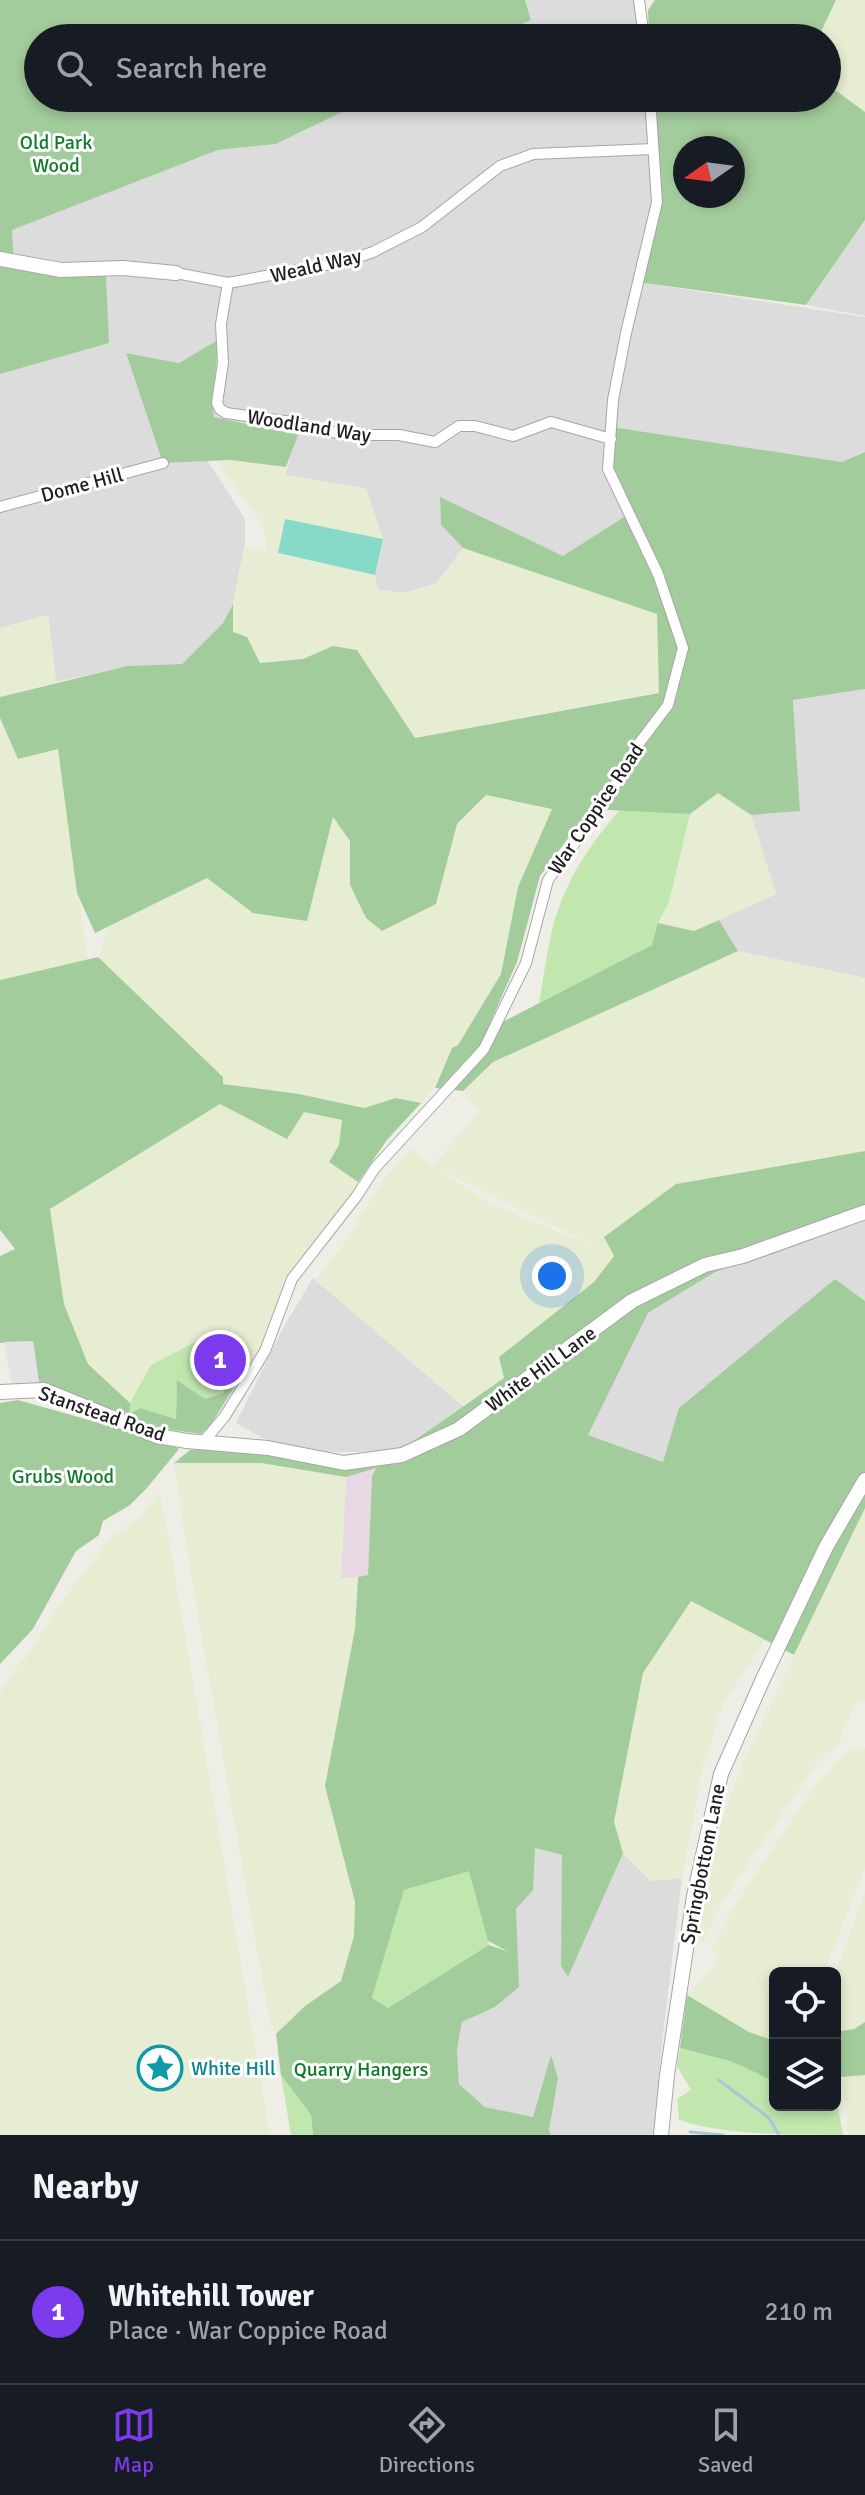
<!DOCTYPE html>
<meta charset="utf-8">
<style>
:root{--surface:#171b24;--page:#242831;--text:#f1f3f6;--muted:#9ea1a6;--line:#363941;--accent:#7c3aed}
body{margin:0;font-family:Signika,sans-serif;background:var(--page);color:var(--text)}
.controls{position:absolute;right:24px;bottom:24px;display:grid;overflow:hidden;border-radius:12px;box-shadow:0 4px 12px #0003}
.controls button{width:72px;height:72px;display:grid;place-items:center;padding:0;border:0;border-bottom:2px solid var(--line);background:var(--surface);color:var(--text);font:40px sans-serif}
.compass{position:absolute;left:673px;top:136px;width:72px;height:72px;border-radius:50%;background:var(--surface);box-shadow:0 4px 12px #0003;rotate:256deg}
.you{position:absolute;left:552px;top:1276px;width:28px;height:28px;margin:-20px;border:6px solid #fff;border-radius:50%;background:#1a73e8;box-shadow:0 0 0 12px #1a73e833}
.badge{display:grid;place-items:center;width:52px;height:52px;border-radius:50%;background:var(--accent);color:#fff;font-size:26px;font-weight:700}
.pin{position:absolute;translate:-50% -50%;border:4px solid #fff;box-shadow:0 2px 8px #0006}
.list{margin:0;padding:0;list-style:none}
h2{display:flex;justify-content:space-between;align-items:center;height:104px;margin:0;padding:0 32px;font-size:34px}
h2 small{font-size:26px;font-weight:400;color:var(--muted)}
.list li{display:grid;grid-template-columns:52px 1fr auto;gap:24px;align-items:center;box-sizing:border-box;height:144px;padding:0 32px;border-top:2px solid var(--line)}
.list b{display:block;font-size:30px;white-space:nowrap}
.list p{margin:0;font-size:26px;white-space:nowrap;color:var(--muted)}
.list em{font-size:26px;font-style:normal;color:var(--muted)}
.icon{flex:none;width:44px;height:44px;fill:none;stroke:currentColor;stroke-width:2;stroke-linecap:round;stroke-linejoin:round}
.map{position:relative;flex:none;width:865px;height:2135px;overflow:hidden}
.search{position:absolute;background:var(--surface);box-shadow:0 4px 12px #0003;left:24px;right:24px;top:24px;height:88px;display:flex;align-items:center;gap:20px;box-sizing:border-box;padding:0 28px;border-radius:44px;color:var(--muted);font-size:30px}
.sheet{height:248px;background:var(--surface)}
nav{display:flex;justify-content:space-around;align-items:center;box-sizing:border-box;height:112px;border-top:2px solid var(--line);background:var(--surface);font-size:22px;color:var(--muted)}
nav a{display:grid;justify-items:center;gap:4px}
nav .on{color:var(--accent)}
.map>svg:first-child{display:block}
.residential{fill:#dddcdc}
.industrial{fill:#e8d8e3}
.farmland{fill:#e7edd2;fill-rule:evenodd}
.grass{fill:#c1e7af}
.forest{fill:#a3cc9d;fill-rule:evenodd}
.pitch{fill:#88dac8}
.parking{fill:#e3e3e3}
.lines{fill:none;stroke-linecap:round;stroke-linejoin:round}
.stream{stroke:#a9c7db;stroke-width:3}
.minor-casing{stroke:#a6a6a6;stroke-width:12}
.tertiary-casing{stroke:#a6a6a6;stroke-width:16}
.minor{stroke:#fff;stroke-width:10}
.tertiary{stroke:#fff;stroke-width:14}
.labels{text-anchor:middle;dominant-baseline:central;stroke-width:6;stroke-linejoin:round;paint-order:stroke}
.park-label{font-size:20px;fill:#11792b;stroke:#fff}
.street-label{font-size:20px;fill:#1f1f1f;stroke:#fff}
.culture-label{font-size:20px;fill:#0d838f;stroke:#fff;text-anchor:start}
</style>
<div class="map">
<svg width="865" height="2135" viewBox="0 0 865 2135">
<rect width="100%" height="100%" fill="#efeee6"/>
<path class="residential" d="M525,0H638L641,38H494L531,20Z
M371,98H646L657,202L638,282L865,317V452L842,462L612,427L627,515L563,556L440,498L441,525L463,548L437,583L404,593L377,590L375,575L383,539L285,475L297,435L214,418L211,404L219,361L215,342L179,363L127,353L208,461L245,519V543L233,604L223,623L182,664L127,666L56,682L48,615L0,628V374L108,343L14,262L12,230L218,150L276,144Z
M865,220V316L806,305Z
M865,689V978L738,951L719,920L776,894L751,815L800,811L793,699Z
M865,1217V1301L834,1279L663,1462L588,1435L648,1313L715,1272Z
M313,1278L463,1406L398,1452H320L268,1441L236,1423L282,1330Z
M534,1848L562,1855L623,1853L651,1881L682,1878L662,2042L655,2135H551L549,2130L533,2117L485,2107L459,2084L457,2049L462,2022L495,2007L518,1986L516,1909Z"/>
<path class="industrial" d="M376,1467L372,1476L368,1576L341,1579L346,1477Z"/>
<path class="farmland" d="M836,0H865V112L827,84V38H818Z
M231,460L286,467L285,475L366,488L383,539L285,520L279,554L375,575L378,590L404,593L437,583L463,548L657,614L660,692L415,738L357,650L333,646L303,659L260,663L247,637L233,633V604L244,548L267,551L263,525L221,467L222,461Z
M48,615L56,682L0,697V628Z
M0,718L18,759L58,749L88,960L0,980Z
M718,793L751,815L776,894L694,931L658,923L669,902L690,814Z
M486,795L552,808L518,887L501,974L458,1045L452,1048L434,1088L421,1103L396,1098L364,1108L299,1094L222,1084L223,1077L98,958L109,926L207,878L253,913L332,816L350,841V885L366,918L436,904L457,824Z
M738,951L865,978V1151L676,1184L604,1237L614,1255L594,1282L499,1357L504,1378L463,1406L315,1280L344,1244L382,1182L410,1149L433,1166L479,1112L463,1091L493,1062ZM441,1171V1170L598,1248L490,1204Z
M220,1103L287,1139L304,1112L343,1120L339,1145L329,1162L358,1182L341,1209L287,1276L262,1344L240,1378L218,1377L151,1365L130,1403L88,1364L64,1304L50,1209Z
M174,1463H261L346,1477L341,1578L358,1577L355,1629L325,1786L355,1903L354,1936L341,1981L305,2006L276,2034L270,2024L194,1592Z
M157,1495H160L172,1558L270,2135H0V1690L31,1649L61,1602L110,1539L140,1518Z
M865,1508V1700L854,1704L838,1744L816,1763L720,1906L703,1943L696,1938L720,1826L743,1763Z
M691,1601L765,1640L722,1706L702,1771L682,1878L651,1881L623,1853L614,1822L643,1673Z
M865,1748V1867L824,1973H775V2041L749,2032L687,1995L714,1967L718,1956L711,1951L732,1909L817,1783L847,1752Z
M865,1893V2022L854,2029L835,2032V1973Z
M865,2075V2135H849L842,2078Z"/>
<path class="grass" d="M621,809L690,814L669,902L658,923L653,945L539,1003C544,977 547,948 554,922C567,879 591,842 621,809Z
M205,1337L224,1393L205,1399L177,1381L176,1419L140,1408L129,1415L130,1403L151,1365Z
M470,1870L489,1945L388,2008L372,1998L404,1890Z
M680,2048L733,2062L775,2082V2105H835V2090L843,2135C793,2135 723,2135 679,2120L677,2099L691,2090L677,2066Z
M281,2075L311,2115L313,2135H291Z"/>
<path class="forest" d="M0,0H525L531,20L494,38H38V98H371L276,144L218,150L12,230L14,262L0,259Z
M655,0H836L818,38H649L648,10Z
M827,84L865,112V220L806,305L637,282L657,202L651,98H827ZM685,148H733V196H685Z
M0,267L106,276L109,343L0,374Z
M216,341C220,368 209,392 214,417L298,435L286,467L231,460L163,463L126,353L179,363Z
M612,427L842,462L865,452V689L793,700L800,811L751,815L718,793L690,814L590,809L540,876L517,962L487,1030L652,945L658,923L694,931L719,920L738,951L493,1062L463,1091L435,1088L452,1048L458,1045L501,974L518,887L552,809L486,795L457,824L436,904L382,931L366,918L350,885V841L333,817L307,921L253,913L207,878L95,933L77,893L58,749L18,759L0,718V697L127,666L182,664L223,623L233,604V632L247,637L260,663L303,659L333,646L357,650L415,738L659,693L657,614L463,548L441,525L440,497L563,556L627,515L608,469Z
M98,957L223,1077V1084L299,1094L364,1108L396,1098L421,1103L387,1140L358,1182L329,1162L339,1145L342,1120L304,1112L287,1139L220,1104L50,1209L64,1304L88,1364L130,1403V1414L140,1408L176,1419L177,1380L205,1399L224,1393L218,1377L240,1378L210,1426L201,1434L151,1427L129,1415L39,1383L33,1342L0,1343V1256L15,1249L0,1230V980Z
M865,1151V1217L715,1272L648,1313L588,1435L663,1462L679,1408L835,1279L865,1301V1508L794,1655L691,1601L643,1673L614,1822L623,1853L568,1977L561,1966L562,1855L535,1848L533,1890L516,1909L519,1987L495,2007L462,2022L457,2049L459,2084L485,2107L533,2117L551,2055L558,2078L549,2130L551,2135H313L311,2115L281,2075L276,2034L305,2006L341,1981L354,1936L355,1902L325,1786L355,1629L358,1577L368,1575L372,1476L376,1468L346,1477L261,1463H174L190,1450H212L267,1454L300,1462L344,1468L376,1467L504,1378L499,1357L594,1282L614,1256L604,1237L676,1184ZM469,1871L488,1941L509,1952L489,1945L388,2008L372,1998L404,1890Z
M18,1400L170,1443L179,1449L146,1489L130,1505L103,1521L99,1535L76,1551L33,1629L0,1664V1403Z
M687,1995L749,2032L775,2041V2082L733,2062L680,2048Z
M865,2022V2075L842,2077L835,2074V2032L854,2029Z"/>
<path class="pitch" d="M285,519L383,539L375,575L278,553Z"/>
<path class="parking" d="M33,1341L39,1383L12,1385L4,1342Z"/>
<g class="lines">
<path class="stream" d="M719,2080L769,2118L779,2135
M690,2132L723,2135"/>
<g class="minor-casing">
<path id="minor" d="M639,0L644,38
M176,273L228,283L347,261L373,252L422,227L500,166L533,154L653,149
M228,283L221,324L223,363L217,403L220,409L226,413L298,423L344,435H399L435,442L459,426H475L513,436L551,422L611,439
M0,507L163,463
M204,1441L225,1416L265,1351L292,1279L356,1197L375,1168L484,1049L526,963L548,880L610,794L637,746L668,705L683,648L658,574L608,469L613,400L626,333L657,202L650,98"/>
</g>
<g class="tertiary-casing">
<path id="tertiary" d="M0,259L61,270L123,268L176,273
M0,1392L44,1390L157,1436L187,1441L268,1448L344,1463L402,1455L459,1429L632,1301L705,1265L743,1256L865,1212
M661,2135L667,2075L694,1896L721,1774L763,1679L826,1547L865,1480"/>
</g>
<use href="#minor" class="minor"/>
<use href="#tertiary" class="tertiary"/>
</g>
<defs>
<g id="sight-ring" transform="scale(2.3)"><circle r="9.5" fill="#fff" stroke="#0f9aa8" stroke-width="1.5"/><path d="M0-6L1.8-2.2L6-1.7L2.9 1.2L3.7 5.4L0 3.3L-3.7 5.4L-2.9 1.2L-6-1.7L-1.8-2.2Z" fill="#0f9aa8"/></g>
</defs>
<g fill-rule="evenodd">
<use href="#sight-ring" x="160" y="2068"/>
</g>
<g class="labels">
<g class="park-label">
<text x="56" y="142">Old Park<tspan x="56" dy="23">Wood</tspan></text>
<text x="63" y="1476">Grubs Wood</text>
<text x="361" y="2069">Quarry Hangers</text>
</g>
<g class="street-label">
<text transform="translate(316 266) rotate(-13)">Weald Way</text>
<text transform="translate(309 426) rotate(9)">Woodland Way</text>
<text transform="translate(82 485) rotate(-15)">Dome Hill</text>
<text transform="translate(596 809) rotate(-56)">War Coppice Road</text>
<text transform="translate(541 1369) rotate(-36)">White Hill Lane</text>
<text transform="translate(102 1414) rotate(19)">Stanstead Road</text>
<text transform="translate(703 1864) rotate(-79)">Springbottom Lane</text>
</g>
<g class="culture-label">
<text x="191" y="2068">White Hill</text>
</g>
</g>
</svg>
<div class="controls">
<button><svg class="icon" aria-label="locate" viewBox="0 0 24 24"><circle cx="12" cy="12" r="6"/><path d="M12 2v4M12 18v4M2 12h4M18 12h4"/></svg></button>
<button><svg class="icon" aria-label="layers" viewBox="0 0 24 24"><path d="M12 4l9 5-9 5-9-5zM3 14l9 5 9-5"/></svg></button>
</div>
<svg class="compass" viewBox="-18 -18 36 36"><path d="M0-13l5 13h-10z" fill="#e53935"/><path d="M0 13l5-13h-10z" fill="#9ea1a6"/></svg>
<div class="you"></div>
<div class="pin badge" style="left:220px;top:1360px">1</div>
<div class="search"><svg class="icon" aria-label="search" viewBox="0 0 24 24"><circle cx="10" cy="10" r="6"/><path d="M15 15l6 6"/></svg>Search here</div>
</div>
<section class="sheet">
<h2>Nearby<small></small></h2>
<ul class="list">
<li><span class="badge">1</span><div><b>Whitehill Tower</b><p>Place · War Coppice Road</p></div><em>210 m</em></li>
</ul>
</section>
<nav>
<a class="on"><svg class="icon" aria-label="map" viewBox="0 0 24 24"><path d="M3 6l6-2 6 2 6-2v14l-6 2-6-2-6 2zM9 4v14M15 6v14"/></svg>Map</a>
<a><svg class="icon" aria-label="directions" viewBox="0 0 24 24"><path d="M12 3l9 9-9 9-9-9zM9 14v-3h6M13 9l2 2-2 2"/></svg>Directions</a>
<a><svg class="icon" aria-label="saved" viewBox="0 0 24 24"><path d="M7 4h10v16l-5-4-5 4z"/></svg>Saved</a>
</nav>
